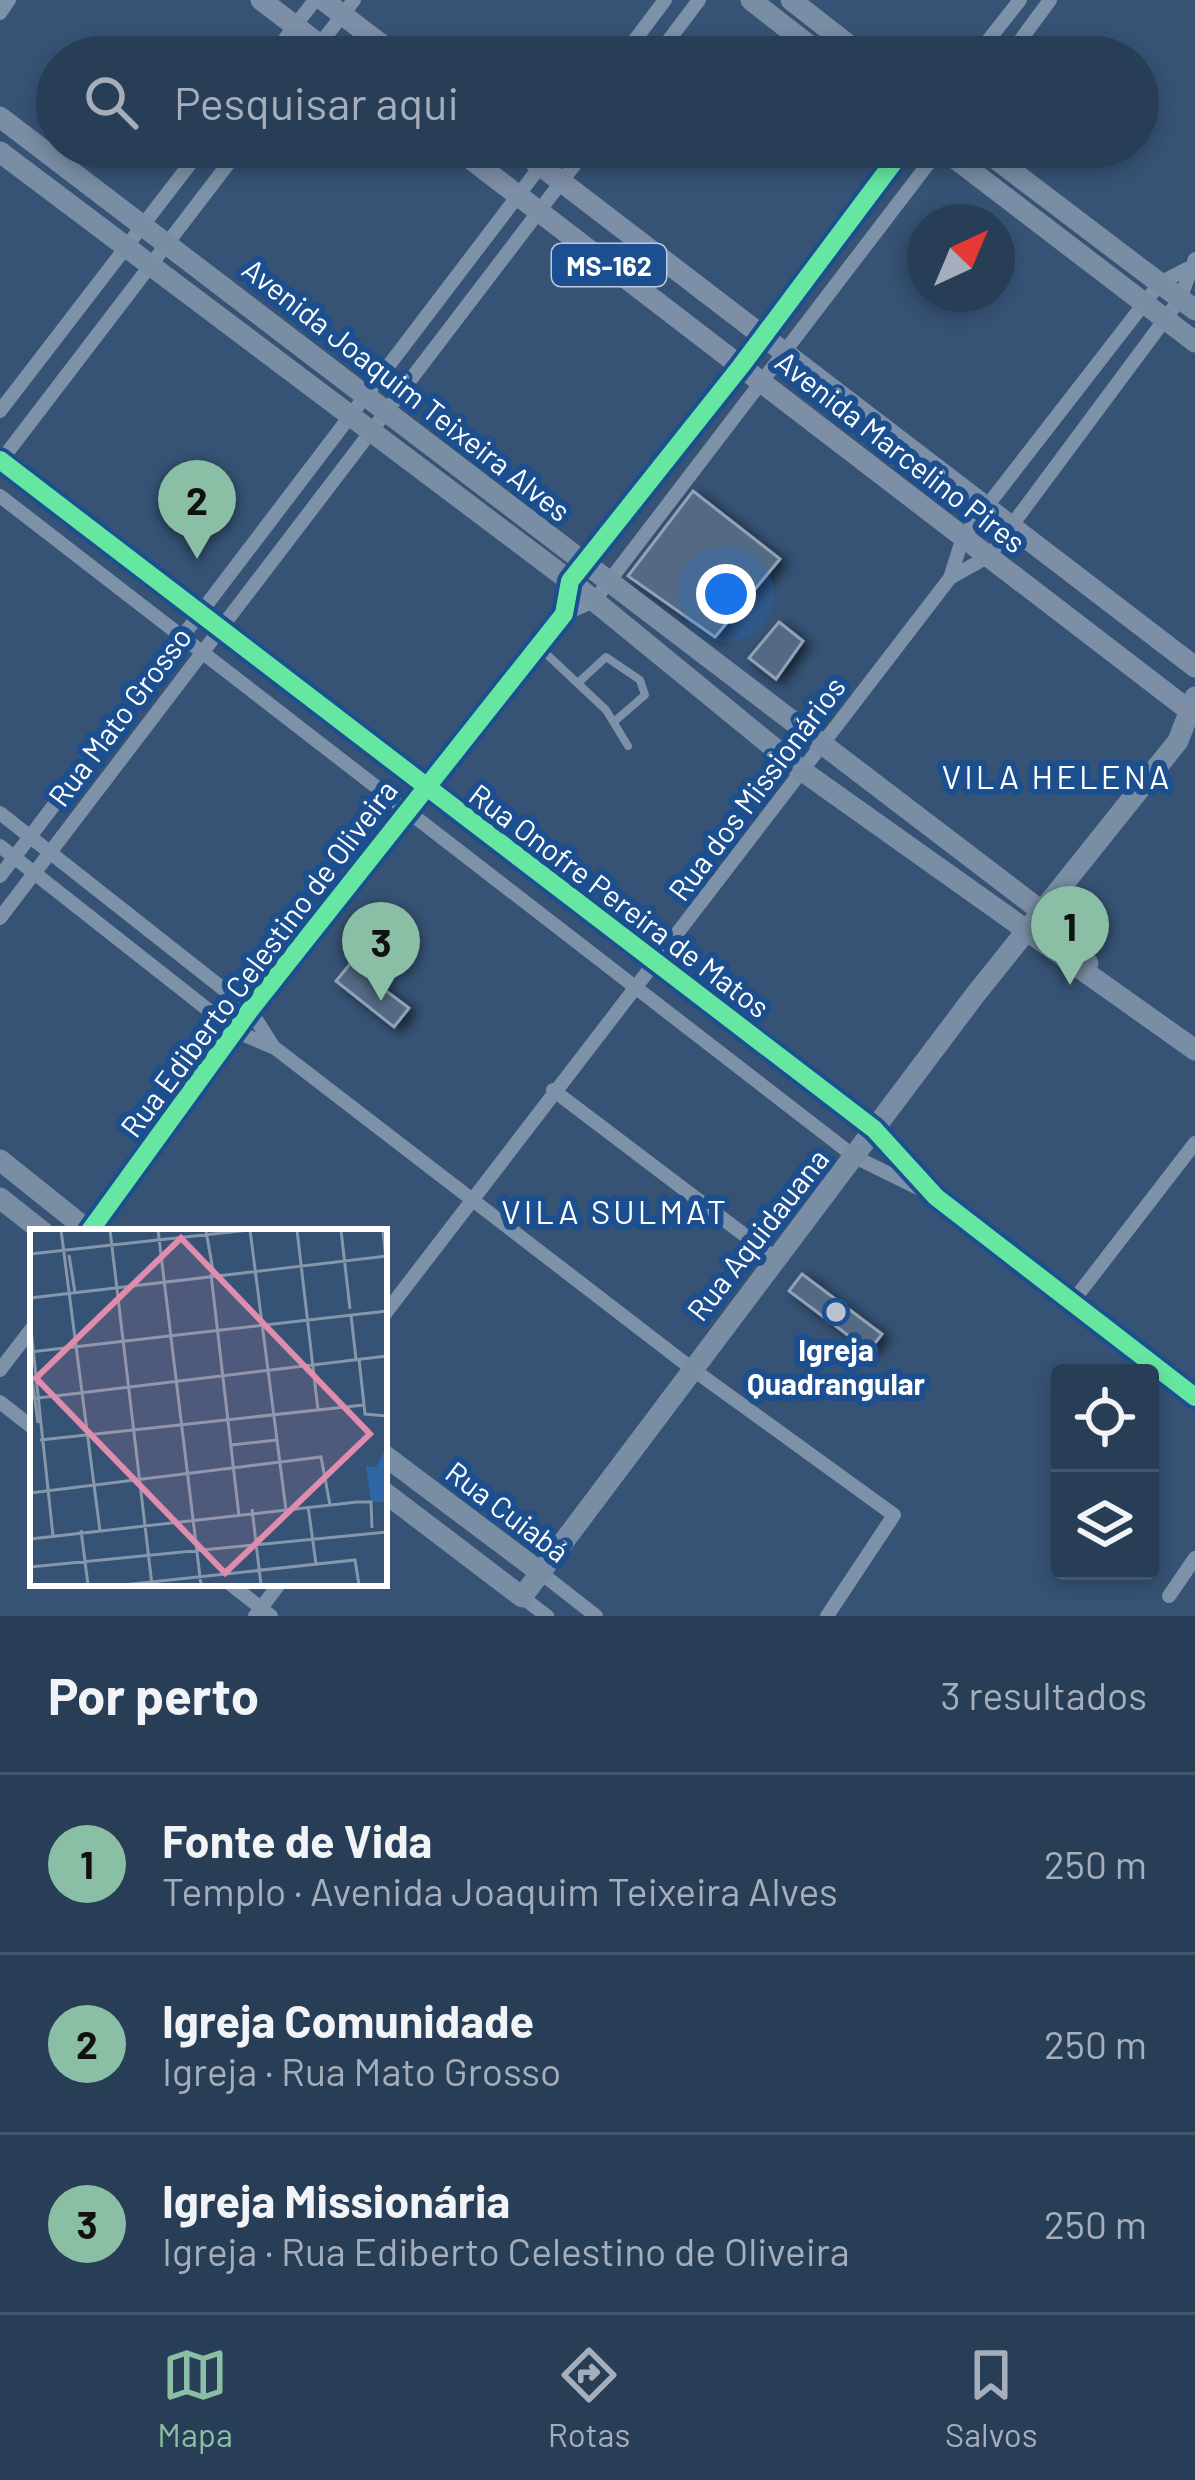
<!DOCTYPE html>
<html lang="pt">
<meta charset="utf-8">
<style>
:root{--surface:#283e57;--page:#30455d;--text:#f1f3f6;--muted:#a5aeba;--line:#44576d;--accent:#8abfa5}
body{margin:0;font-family:Barlow,sans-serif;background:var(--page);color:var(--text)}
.controls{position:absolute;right:36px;bottom:36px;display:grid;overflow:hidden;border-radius:12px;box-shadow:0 6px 18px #0003}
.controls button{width:108px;height:108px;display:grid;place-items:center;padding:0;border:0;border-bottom:3px solid var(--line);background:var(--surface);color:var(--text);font:60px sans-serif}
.compass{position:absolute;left:907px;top:204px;width:108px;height:108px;border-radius:50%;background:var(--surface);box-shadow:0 6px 18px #0003;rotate:44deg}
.you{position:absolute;left:726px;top:594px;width:42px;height:42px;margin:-30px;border:9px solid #fff;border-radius:50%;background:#1a73e8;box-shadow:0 0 0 18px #1a73e833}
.badge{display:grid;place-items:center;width:78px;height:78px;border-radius:50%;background:var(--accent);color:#111;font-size:39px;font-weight:700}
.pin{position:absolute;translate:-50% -99px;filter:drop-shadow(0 3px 6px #0008)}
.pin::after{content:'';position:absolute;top:63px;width:42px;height:36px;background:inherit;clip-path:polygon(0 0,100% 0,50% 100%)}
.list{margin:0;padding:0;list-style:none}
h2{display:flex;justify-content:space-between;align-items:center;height:156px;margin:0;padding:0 48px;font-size:51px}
h2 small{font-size:39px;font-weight:400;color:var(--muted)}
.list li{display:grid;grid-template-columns:78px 1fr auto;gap:36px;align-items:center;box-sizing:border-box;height:180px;padding:0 48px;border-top:3px solid var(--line)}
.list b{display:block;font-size:45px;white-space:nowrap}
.list p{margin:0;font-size:39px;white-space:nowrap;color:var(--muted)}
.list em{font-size:39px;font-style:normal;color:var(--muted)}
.icon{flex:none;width:66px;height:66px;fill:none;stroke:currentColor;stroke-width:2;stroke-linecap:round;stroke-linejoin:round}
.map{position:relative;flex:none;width:1195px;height:1616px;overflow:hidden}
.search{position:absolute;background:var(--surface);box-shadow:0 6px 18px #0003;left:36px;right:36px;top:36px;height:132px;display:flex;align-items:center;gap:30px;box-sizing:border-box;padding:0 42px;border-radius:66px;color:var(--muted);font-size:45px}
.sheet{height:696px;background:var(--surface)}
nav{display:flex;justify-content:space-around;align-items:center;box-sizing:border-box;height:168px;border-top:3px solid var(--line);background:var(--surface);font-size:33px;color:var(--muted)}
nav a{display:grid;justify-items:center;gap:6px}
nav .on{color:var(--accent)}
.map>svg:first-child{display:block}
.building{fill:#526984;stroke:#92a2b6;stroke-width:3;filter:url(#shadow)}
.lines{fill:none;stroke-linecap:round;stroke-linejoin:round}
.lane{stroke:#7d92a8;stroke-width:8}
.street{stroke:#7d92a8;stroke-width:14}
.secondary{stroke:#798da4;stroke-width:21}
.primary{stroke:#7d8ea7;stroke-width:21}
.cycleway-casing{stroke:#1b4f8f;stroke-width:26}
.cycleway{stroke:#66e7a1;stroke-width:18}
.poi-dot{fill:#b9c2ce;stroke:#1b4f8f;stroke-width:4.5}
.labels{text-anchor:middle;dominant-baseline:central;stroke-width:12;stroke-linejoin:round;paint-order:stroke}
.shield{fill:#1b4f8f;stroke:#bbcadd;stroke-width:3}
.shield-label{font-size:27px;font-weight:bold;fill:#fff}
.street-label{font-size:30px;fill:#fff;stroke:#1b4f8f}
.poi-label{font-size:30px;font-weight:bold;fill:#fff;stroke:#1b4f8f}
.neighbourhood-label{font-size:33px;letter-spacing:3px;fill:#fff;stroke:#1b4f8f}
.inset-road{fill:none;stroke:#8697ac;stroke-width:3}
.view{fill:#e08cad;fill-opacity:0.15;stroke:#e08cad;stroke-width:6}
.inset-edge{fill:none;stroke:#fff;stroke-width:6}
</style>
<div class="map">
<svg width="1195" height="1616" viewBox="0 0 1195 1616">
<defs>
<filter id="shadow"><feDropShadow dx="6" dy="4" stdDeviation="6" flood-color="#0009"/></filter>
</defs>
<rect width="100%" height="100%" fill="#365274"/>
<path class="building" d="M693,491L780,559L715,637L628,576Z
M779,622L803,641L776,679L749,658Z
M350,964L409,1008L394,1027L336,981Z
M802,1274L882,1334L869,1351L789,1291Z"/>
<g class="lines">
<path class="lane" d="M539,647L606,710L628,746
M579,682L606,657L640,680L645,695L615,721"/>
<path class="street" d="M0,13L9,0
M271,57L315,0
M310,57L354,0
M622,57L665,0
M656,57L699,0
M975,57L1020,0
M1008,57L1050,0
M0,411L203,147
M0,460L874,1129L936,1197L1195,1397
M0,462L241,147
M0,496L855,1157L926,1192
M950,578L989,556L1180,299L1195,259
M564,614L594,601L941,147
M0,813L250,1010L273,1046
M0,846L235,1031L275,1048L691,1368L894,1515L827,1616
M0,876L555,147
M0,918L588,147
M553,1090L776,1259
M89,1232L250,1010L564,614L570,581L741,366L905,147
M1073,1301L1195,1143
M384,1315L950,578L963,537L1160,283L1187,269
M0,1370L33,1327
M0,1402L33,1428
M541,1573L596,1616
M229,1583L271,1616
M1169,1596L1195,1558
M522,1597L547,1616
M255,1616L280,1583"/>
<path class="secondary" d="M751,0L824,57
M791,0L864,57
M0,117L1040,910L1088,963
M940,147L1195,342
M980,147L1195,310
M0,152L570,581L801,770L1195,1050
M0,1160L90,1232
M0,1198L43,1232
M384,1455L541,1573
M384,1492L522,1597L975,995L1178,741L1195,697"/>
<path class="primary" d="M261,0L336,57
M323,0L398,57
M455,147L1195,715
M516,147L1195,667"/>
<g class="cycleway-casing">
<path id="cycleway" d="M0,460L874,1129L936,1197L1195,1397
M89,1232L250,1010L564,614L570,581L741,366L905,147"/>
</g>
<use href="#cycleway" class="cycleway"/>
</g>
<circle class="poi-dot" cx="836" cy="1312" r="12"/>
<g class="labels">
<rect class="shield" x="552" y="244" width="114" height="42" rx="9"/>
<g class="shield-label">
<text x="609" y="265">MS-162</text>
</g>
<g class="street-label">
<text transform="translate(407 389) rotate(38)">Avenida Joaquim Teixeira Alves</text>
<text transform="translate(901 451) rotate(38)">Avenida Marcelino Pires</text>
<text transform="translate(119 716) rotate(-53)">Rua Mato Grosso</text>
<text transform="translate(756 788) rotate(-53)">Rua dos Missionários</text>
<text transform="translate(620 900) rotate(37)">Rua Onofre Pereira de Matos</text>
<text transform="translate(258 958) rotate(-53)">Rua Ediberto Celestino de Oliveira</text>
<text transform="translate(757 1234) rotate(-52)">Rua Aquidauana</text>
<text transform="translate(508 1511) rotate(37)">Rua Cuiabá</text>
</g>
<g class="poi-label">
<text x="836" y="1349">Igreja<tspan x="836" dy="34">Quadrangular</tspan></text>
</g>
<g class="neighbourhood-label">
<text x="1057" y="776">VILA HELENA</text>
<text x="615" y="1211">VILA SULMAT</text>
</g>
</g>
<g transform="translate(30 1229)">
<rect width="357" height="357" fill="#365274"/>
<path d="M357,216V273H341L336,237L346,238Z" fill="#2f66a5"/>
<path class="inset-road" d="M31,1L70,302M80,1L122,356M128,1L171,356M220,1L256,281M267,1L288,181M311,1L320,80M353,1L357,41M176,2L184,47M0,25L219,1M39,26L45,64M181,45L209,287M0,69L357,27M321,86L326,130M0,91L23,307M0,123L357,82M329,130L335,185L357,187M0,134L8,194M0,170L357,127M10,211L334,176M201,216L247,211M0,264L291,228L300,276M278,277L286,335M222,280L231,356M51,301L58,356M0,310L327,273H341L342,299M0,338L357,303M93,356L325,331L329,356"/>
<path class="view" d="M151,9L340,205L195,344L6,149Z"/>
<rect width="357" height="357" class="inset-edge"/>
</g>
</svg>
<div class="controls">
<button><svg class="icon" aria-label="locate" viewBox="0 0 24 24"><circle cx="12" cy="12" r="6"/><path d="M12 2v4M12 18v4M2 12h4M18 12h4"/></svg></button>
<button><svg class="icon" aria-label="layers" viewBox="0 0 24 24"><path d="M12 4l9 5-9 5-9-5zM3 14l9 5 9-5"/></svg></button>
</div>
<svg class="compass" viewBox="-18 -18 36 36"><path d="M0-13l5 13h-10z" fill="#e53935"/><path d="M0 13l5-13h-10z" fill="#a5aeba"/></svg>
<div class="you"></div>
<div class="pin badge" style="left:1070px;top:985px">1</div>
<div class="pin badge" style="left:197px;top:559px">2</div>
<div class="pin badge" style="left:381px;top:1001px">3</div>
<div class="search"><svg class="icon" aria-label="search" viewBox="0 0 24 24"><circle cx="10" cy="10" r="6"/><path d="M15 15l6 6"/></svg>Pesquisar aqui</div>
</div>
<section class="sheet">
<h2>Por perto<small>3 resultados</small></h2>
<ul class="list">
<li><span class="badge">1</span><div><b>Fonte de Vida</b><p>Templo · Avenida Joaquim Teixeira Alves</p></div><em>250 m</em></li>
<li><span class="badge">2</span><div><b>Igreja Comunidade</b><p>Igreja · Rua Mato Grosso</p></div><em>250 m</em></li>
<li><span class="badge">3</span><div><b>Igreja Missionária</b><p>Igreja · Rua Ediberto Celestino de Oliveira</p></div><em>250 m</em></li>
</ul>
</section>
<nav>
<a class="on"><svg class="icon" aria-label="map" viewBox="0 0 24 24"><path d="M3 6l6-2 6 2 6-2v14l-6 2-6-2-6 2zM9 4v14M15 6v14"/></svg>Mapa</a>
<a><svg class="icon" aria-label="directions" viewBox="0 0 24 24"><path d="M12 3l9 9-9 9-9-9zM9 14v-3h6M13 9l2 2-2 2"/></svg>Rotas</a>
<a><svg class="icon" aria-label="saved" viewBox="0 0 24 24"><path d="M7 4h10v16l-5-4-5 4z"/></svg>Salvos</a>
</nav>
